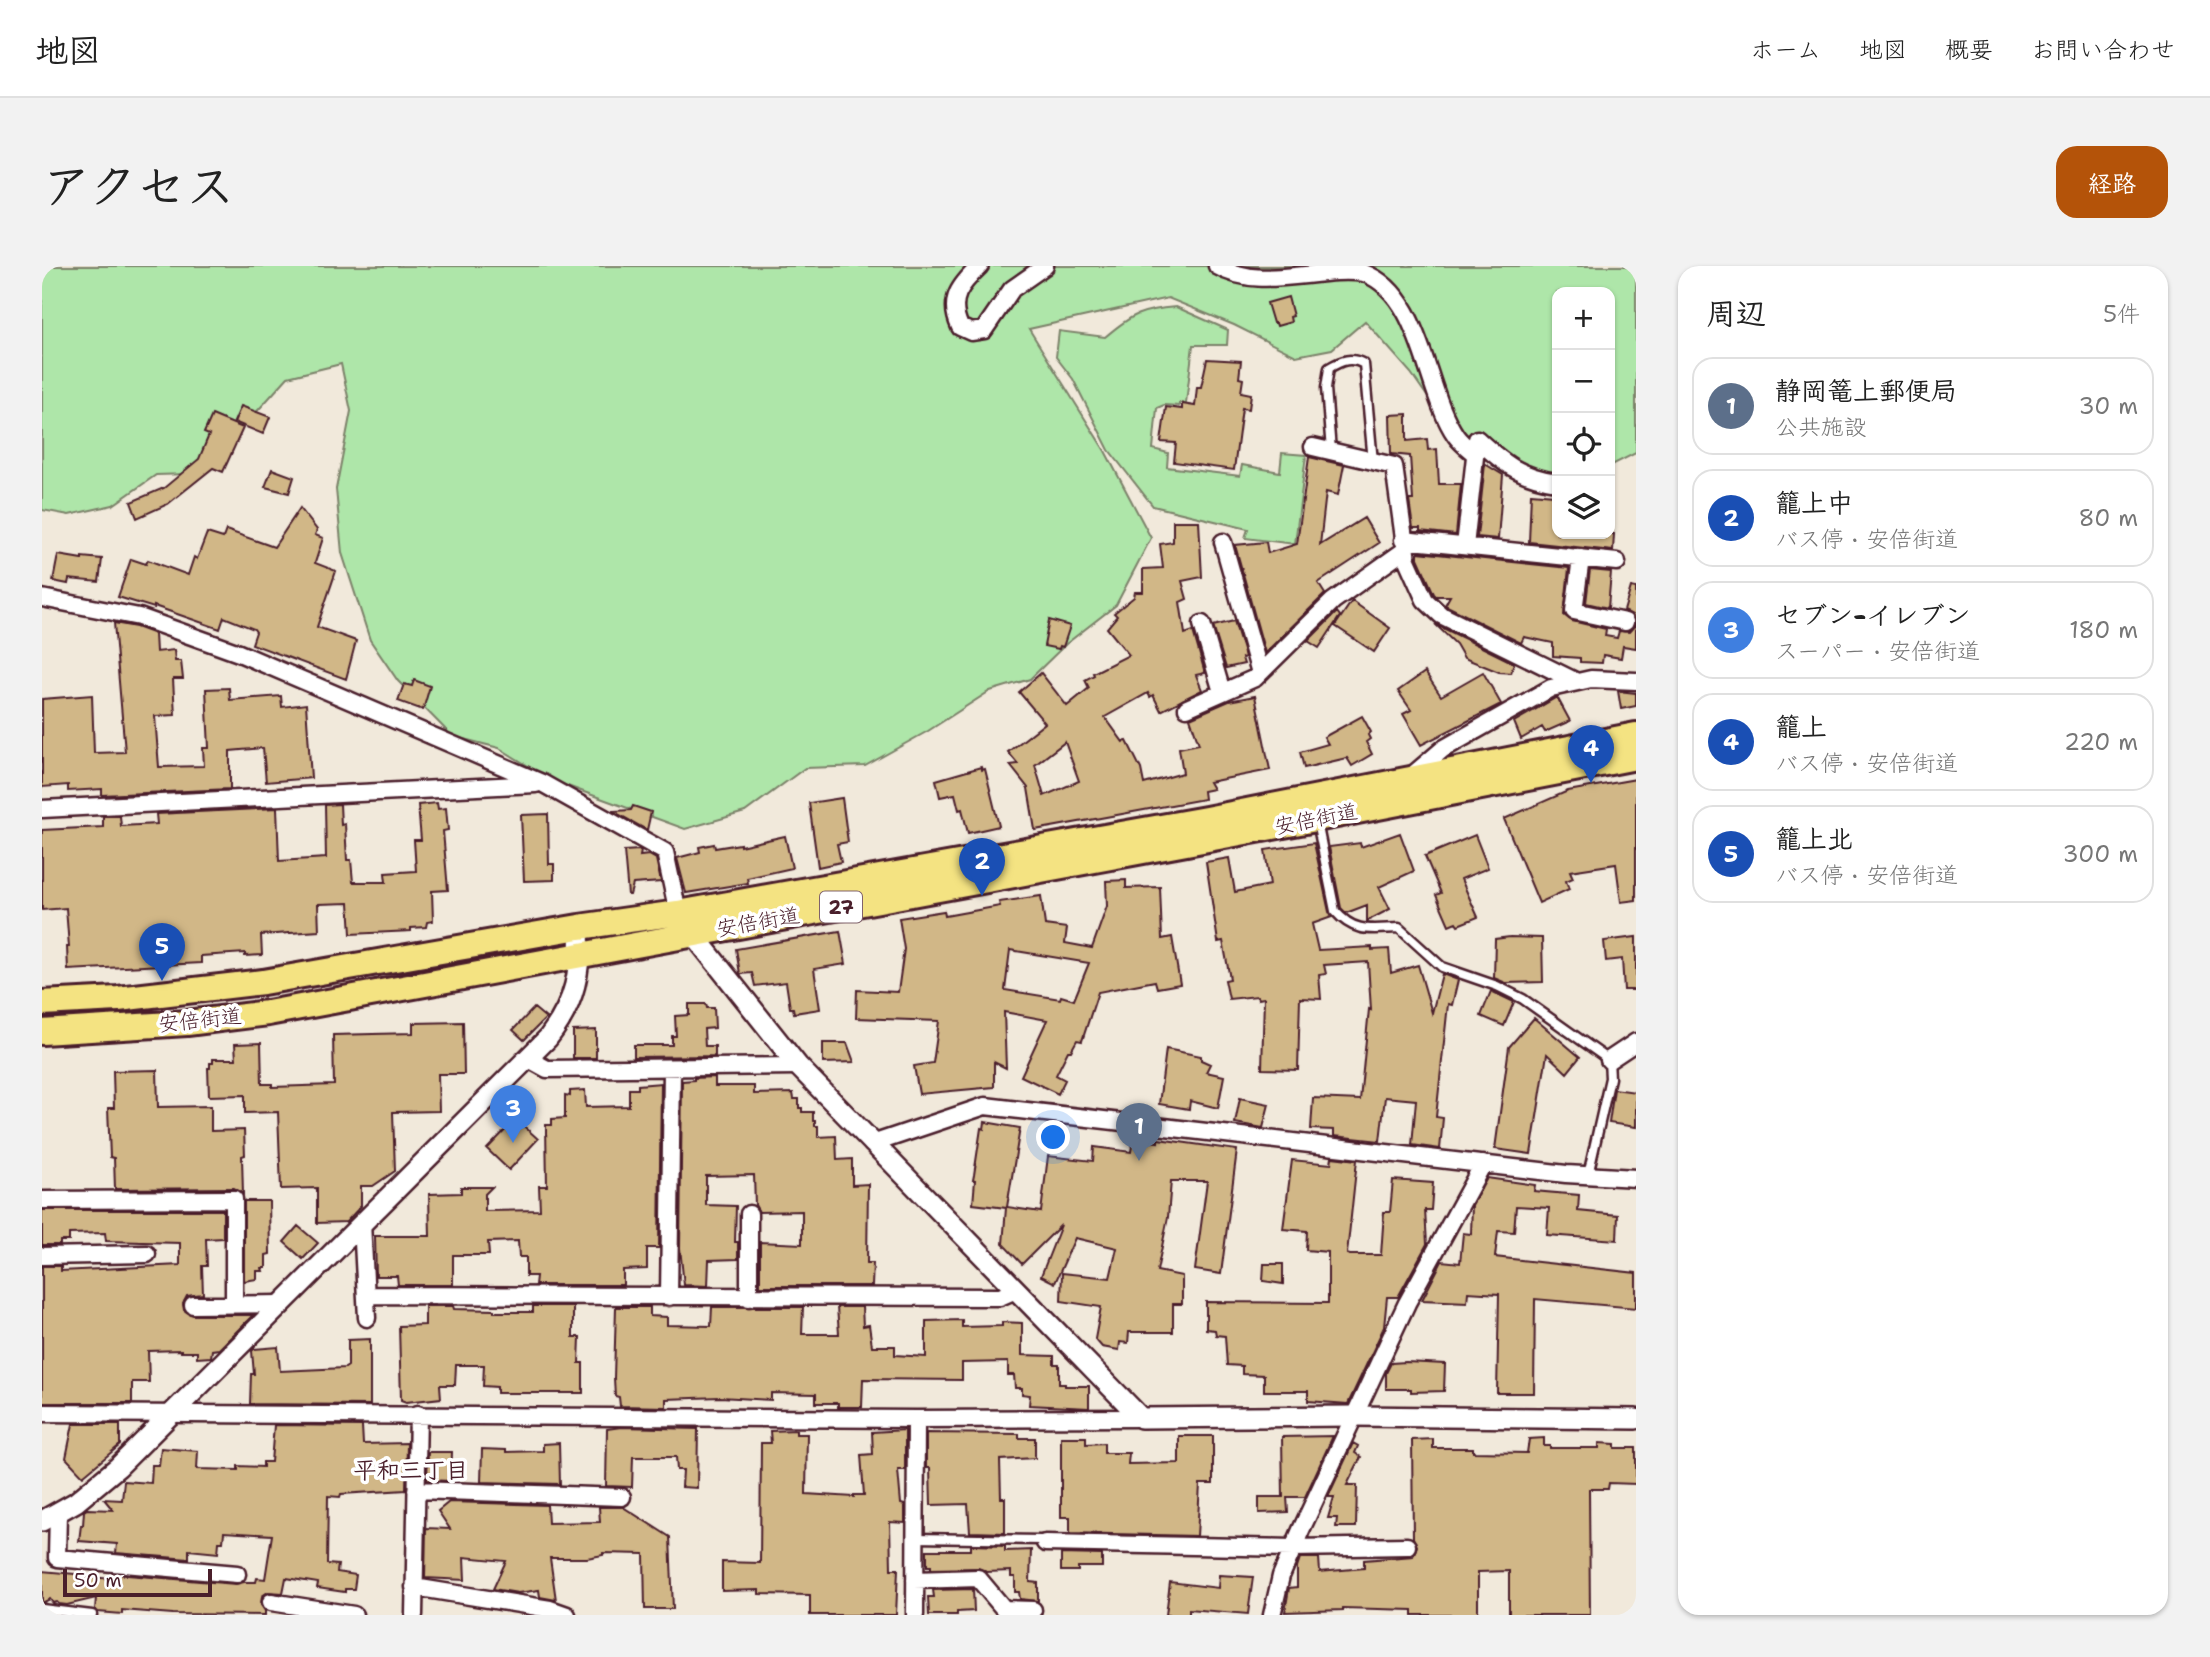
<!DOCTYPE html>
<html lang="ja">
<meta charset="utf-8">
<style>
:root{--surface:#fff;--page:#f2f2f2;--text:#222;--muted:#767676;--line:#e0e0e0;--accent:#b45309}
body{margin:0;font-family:"Shantell Sans","Klee One",sans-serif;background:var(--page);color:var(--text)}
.controls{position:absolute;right:21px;top:21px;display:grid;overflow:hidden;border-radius:14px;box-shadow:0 2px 5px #0004}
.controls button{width:63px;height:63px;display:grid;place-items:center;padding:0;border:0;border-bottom:2px solid var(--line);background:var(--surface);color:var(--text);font:35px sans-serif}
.scale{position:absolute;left:21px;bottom:18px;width:149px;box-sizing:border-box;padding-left:7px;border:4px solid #4a1f2b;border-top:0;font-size:19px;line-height:24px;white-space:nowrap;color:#4a1f2b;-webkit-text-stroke:5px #fff;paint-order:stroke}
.you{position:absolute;left:1012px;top:872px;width:24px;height:24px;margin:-18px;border:5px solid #fff;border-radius:50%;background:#1a73e8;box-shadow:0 0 0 10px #1a73e833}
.badge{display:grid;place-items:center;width:46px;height:46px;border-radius:50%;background:var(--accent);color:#fff;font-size:23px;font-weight:700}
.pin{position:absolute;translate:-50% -58px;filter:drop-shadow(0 2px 4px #0008)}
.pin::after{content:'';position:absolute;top:37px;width:24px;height:21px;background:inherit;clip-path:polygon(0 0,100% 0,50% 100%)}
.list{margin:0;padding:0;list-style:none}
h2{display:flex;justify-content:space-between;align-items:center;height:91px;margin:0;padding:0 28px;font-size:30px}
h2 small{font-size:23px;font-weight:400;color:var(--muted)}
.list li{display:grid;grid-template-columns:46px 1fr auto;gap:21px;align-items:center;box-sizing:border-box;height:98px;margin:0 14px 14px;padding:0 14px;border:2px solid var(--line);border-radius:21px}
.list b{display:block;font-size:26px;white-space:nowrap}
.list p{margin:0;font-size:23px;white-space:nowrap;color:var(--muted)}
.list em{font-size:23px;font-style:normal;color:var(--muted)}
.icon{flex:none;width:38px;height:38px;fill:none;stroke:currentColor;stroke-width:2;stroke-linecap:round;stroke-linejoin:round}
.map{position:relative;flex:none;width:1594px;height:1349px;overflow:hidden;border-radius:21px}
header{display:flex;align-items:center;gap:42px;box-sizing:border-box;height:98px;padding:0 35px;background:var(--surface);border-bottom:2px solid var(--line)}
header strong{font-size:33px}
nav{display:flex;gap:38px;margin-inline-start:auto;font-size:24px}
.intro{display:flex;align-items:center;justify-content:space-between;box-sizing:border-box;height:168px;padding:0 42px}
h1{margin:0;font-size:49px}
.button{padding:18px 32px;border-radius:21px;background:var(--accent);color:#fff;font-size:24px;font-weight:700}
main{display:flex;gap:42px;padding:0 42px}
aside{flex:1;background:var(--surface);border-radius:21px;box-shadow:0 2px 5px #0004}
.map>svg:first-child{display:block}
.green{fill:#aee6a9;stroke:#7c826a;stroke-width:2}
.building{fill:#d1b787;stroke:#4a1f2b;stroke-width:2;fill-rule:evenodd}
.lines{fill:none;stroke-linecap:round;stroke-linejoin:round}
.service-casing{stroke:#4a1f2b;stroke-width:13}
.minor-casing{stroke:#4a1f2b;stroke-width:21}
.tertiary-casing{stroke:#4a1f2b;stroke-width:24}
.primary-casing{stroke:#4a1f2b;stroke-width:30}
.service{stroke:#fff;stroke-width:8}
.minor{stroke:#fff;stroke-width:16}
.tertiary{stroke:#fff;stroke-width:19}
.primary{stroke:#f4e382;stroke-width:24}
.labels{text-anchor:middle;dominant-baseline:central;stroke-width:7;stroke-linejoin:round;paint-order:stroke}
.shield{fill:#fff;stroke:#80626b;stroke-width:2}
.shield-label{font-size:19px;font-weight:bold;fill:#4a1f2b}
.street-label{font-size:21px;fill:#4a1f2b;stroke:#fff}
.neighbourhood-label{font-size:23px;font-weight:bold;fill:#4a1f2b;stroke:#fff}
</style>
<header>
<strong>地図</strong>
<nav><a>ホーム</a><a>地図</a><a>概要</a><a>お問い合わせ</a></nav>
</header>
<div class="intro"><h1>アクセス</h1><a class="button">経路</a></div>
<main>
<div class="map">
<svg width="1594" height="1349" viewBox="0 0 1594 1349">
<rect width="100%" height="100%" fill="#f1e9db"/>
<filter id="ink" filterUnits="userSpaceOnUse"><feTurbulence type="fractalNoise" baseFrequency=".0143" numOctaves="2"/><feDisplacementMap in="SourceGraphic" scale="14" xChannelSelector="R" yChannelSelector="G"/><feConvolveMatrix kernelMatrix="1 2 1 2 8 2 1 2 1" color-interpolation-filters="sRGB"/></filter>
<g filter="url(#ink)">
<path class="green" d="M0,0H1594V187L1568,200V26H1515V220L1511,222L1459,206L1403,156L1369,107L1323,55L1290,83L1254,90L1192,59L1126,32L987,63L1063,185L1109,272L1074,339L1024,378L988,413L948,425L886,465L823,500L763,502L703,546L643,563L509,514L457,482L410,470L356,415L328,374L300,287L294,223L309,145L299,98L246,111L210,151L147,208L114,209L71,239L27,249L0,244Z
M1134,41L1186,64L1185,79H1151L1144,137H1137V140L1122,139L1115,142L1111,183L1126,187L1125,201L1198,210L1200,199L1238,206L1240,187L1264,189L1253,278L1203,272L1206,263L1111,240L1067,184L1031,113L1014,91L1017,65L1063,71C1090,48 1099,44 1134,41Z"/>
<path class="building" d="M1246,31L1251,50L1248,51L1249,56L1235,60L1234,57H1231L1225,37Z
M1165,93L1199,95L1197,112L1201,113L1199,126L1209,128L1207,143L1200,142L1192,204L1132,196L1134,177L1119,176L1124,141L1140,143V138L1153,140L1155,121H1159Z
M199,140L228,151L221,168L192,156Z
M1365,148V175L1385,173L1386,184L1395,183L1397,218H1419L1414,269L1378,265V262H1371L1367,234H1371L1368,190L1349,188L1348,149Z
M170,149L201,162L181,206L171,202L126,238L95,252L89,236L122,222L157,193L167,169L162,167Z
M1267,191L1302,199L1296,229L1284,226L1278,279L1322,252L1337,277L1276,317L1283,328L1223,387L1193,279L1224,276L1226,287L1255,278Z
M1443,198L1461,209L1456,273L1435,271Z
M230,203L252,211L247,227L223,221Z
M1489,227L1512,229L1511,253L1515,254V268H1572L1571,285L1487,276Z
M258,242L275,264L273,269L281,272L273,297L294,305L275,361L314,375L304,413L210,378L214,366L212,363L182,351L178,363L112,340V342L76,331L89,293L104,298L106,294L146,309L152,291L155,293L165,267L181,272L184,264L232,281Z
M1131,255H1157L1160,311L1140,315L1145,333L1138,336L1143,368L1151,365L1163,407L1154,409L1160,424L1119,445L1111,429L1108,431L1106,427L1063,451L1081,476L1085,475L1099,503L1102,518L1141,507L1137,482L1157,478L1148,452L1187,435L1213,430L1228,504L1167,516L1171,523L1161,525L1162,533L993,564L986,522L968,499L976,498L966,486L1003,457L977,426L999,407L1025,440L1047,422L1043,414L1052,409L1051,407L1087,389L1065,362L1075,350L1072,347L1092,331L1093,326H1101V303L1121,302L1118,278L1131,276ZM1023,476L1037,515L1002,530L993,499Z
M1376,286L1527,302L1522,349L1530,355L1564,363L1563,370L1575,372L1577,365L1587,366L1593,359L1590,349L1582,345L1589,321L1594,322V382L1581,380L1579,392L1561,389L1560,397L1538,396V392L1511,390V377L1482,371L1479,377L1403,339L1408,330H1394L1392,328L1376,292Z
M16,289L40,293V291L60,293L57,316L27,313L26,318L11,315Z
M1548,304L1569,306L1566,342L1544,337Z
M1310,335L1348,362L1332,386L1293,360Z
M1295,346L1298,350L1277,382L1266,375Z
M1007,354L1028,360L1021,381L1018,380L1017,383L1002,380Z
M1192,355L1203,391L1200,392L1202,398L1184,402L1171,360Z
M72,357L94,361L113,368L114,386L132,384L133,395H139L141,413H131L133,449L113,450L117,501L162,500L161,482H167L164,423L187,422L188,434L239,430L240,441L264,438L269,512L224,516L221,482L188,485V523L60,529V523L26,525V519L0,521V433L50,429L52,487L83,486Z
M1393,358L1472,397L1469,407L1457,406L1422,392L1414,378Z
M1383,406L1399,430L1441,406L1459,438L1379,479L1361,448L1369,444L1356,425Z
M372,414L388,420L381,444L356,435L362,418L370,420Z
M1576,425L1594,427V440L1579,443Z
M1515,431L1528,455L1503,466L1500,461L1479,473L1472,456Z
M1320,450L1329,466L1326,469L1328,473L1324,476L1330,488L1310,500L1305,492L1262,502L1258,486L1286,478L1282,471Z
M939,501L940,504L943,503L957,560L926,567L920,543L917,544L913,528L898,531L894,514Z
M1594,513V634L1579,636L1574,598L1528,605L1531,612L1524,615L1527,623L1497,637L1462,553L1526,525Z
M800,532L806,576L795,578L799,596L776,601L767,537Z
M395,537L396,543L404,542L406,564L401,565L406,624L390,625L391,655L385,656L384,661L369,662V665L309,668L307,637L276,638L277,665L219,669L220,689L203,690V687L159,690V697L26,704L25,681H27L24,642L0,644V564L61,561V550H78L79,560L115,558L114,548L235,542L237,595L284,592L283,539L298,538L299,559L303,558L305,594H309L311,616H344L343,607L374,605L372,574H379L376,539Z
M591,540L609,546L605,564L571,545L589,544Z
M506,548L507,598H512V614L482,615L479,549Z
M1358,567L1372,605L1337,621L1348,643L1325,655V639L1304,647L1299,642L1287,581L1318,577L1319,581Z
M1433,569L1446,602L1419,613L1436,651L1416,659L1414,656L1407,659L1394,629L1399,627L1383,590Z
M743,570L750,602L705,612L706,617L644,627L635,592L658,586L657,581L672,578L673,582L698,578V580Z
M1272,577L1287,646L1290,651L1270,658L1276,684L1330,681V684L1347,683L1349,707L1376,699L1390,747L1400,708L1416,714L1410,739L1406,738L1394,851L1401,852L1398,883L1370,879L1374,834L1343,831L1338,875L1292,870V864L1269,863L1271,832L1318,834L1327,743L1329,744L1326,696L1282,699L1284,708L1277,709L1279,733L1258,732L1256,804L1220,803L1222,732L1216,733L1215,730L1187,733L1183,714L1188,713L1181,675L1176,676L1164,596L1187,592L1193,626L1228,619L1223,584Z
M597,584L599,585L598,590L607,589L614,593L619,616L591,618L588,629H586L582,585Z
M1084,614V622L1118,621L1120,673L1130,671L1138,718L1115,722L1113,715L1056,726L1040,775L1035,774L1029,785H1026L1014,809L1023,814L1016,828L979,810L1005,754L962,746L964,802L952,796V821L877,828L872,800L891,797L897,755L814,752L815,724L856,726L862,683L857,652L902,645L903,650L958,640L957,636L999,630L1003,659L1025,662L1023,677L1050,682L1065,640L1064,615ZM968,684L1047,697L1032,734L1019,730L1018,733L963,724Z
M798,665L804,698L772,703L778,743L752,747L751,742H748L744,716L713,720L710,707L698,708L694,683Z
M1468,671L1500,672L1501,716L1464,717L1452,712L1453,673Z
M1594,671V724H1582L1580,693L1564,695L1562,675Z
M1449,725L1472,736L1462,760L1439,750Z
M647,738H664L665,742H672L673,762L662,763L663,780H673V790L592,791V779H630V770H634L633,750L647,749Z
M492,742L504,752L482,774L471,764Z
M1492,752L1538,791L1525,807L1505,788L1489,888L1453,883L1467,781Z
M421,756L422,808H396L397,845L351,846L353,905L331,920H319V940L304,956L275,957V922L239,923L236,846L203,847V829L167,830L166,802H168V797H171V793H194L193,778L219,777L220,818H230V821L292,819L291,769L371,767V757Z
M554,764V792H531V765Z
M781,777H805L812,796L781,797Z
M1124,783L1159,790V794L1168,798L1164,806L1182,810L1176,842L1148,835L1147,843L1117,838Z
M115,804L116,841L169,840V865L202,864L203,889L200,890L201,928L192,922L73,923L72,892L68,891L66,842H72L71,805Z
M673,811V820H712V828L751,827L752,833H757V842H760V846H771V855H773V860H776V871L794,870L795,894L810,893V919L826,918L825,997H831L830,1020H718V976L760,978V945L717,946L713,939L712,909L664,910V939L694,940L693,976H696V993L667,994L666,1020L642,1019L638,982L640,815L652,814V812Z
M619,817L617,982H605V1003L581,1004V1019H493L494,1010H484V991H477L476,975L446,976L447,989H411V1019H356L355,1010H334L333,970H388L387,928L419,927V921H450L443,928V945L498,944L497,920H505L504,859H510V853L523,852V829L528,830V825L543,824L544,841L587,840V823H596V819Z
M1572,823L1594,826V861L1567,857Z
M1198,832L1227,838L1221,862L1193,857Z
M474,853L496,873L467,904L445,883Z
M943,856L978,862L965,941L999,946L1006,890L1051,895L1052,881L1089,886L1091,873L1116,876V873L1195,884L1179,1008L1153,1004L1165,915H1129L1126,951L1115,1005L1140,1010V1038H1131V1066H1087L1086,1077L1078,1076L1077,1084L1060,1081L1053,1073L1059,1041L1019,1035L1020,1007L1068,1012L1075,982L1033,972L1013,1017L999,1010L1019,959L980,998L961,978L964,942L931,938L933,914H931L932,909L939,862L942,863Z
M1290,891L1315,894L1305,988L1308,989H1339L1342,946H1348L1351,914L1391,917L1389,944H1383L1385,978L1356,1031H1345L1342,1061L1306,1138L1266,1135V1125H1222V1109L1200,1108V1100L1185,1099L1183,1070L1174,1069L1173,1064L1164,1063V1036L1286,1037V986L1264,984L1265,965L1241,963L1250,894L1289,898Z
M1445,912L1493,919L1492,925L1537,929L1536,945L1576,949L1575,974L1505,969L1507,942L1474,940L1472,966L1456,965L1453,991L1594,1007V1042L1493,1033L1492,1127H1455L1457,1028L1426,1026L1425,1036L1380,1034L1400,995L1418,997L1421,967L1429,968L1430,939Z
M202,935H227L228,988L224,989V1002H220L221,1005H215V1013L202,1015Z
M0,944H181V972L164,973L165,1000H160L161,1028L145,1030L141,1038L142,1044L151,1049H211L177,1083L170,1084L169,1091L155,1092V1086H139V1084L106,1085L107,1116H90V1137H0V1000H19V1005L138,999V977L64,975L63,967L27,968V975H18V979H0Z
M256,960L276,977L261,993L242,976Z
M1222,998H1241V1018L1221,1015Z
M383,1040H411L412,1043L452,1044V1046H491V1040H531V1071H538L537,1097H541V1127H455V1121L441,1120L442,1099H414L413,1119H398L399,1132L364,1136L359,1134L357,1060L383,1059Z
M574,1041H608V1050L625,1051V1059L669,1060L670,1041H761L760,1068H797L795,1041H820L821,1060L827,1059L830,1080H853V1089L884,1091V1055L920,1054V1061L960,1060V1056L980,1057V1089L1012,1090V1098H1017V1118H1023V1120H1047V1142L987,1139L988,1129L980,1128V1122H973L972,1109H966V1096L920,1097V1114L821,1113L820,1141H796V1137H774V1128L729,1127V1134L678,1131L624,1133V1141L578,1140L577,1131L573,1130L572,1112Z
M328,1073V1139L208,1138L209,1108H212L210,1085L212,1083L236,1081L238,1105L303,1102L306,1100V1074Z
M1364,1096L1403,1098L1402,1125L1369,1126V1123H1344V1107L1349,1097Z
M31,1158H78V1179L41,1210L24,1192Z
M232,1159L320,1160L321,1178L365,1177L364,1224L299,1228L298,1231L286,1230L285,1298L296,1299L295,1306L314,1309L312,1323H303V1326L275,1322L276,1317L244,1312L241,1327L226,1326L220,1330L219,1339L223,1345V1349L131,1348L80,1344V1348L56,1346L53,1343L54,1332L25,1339L17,1338L15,1336L11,1337L8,1333L0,1337V1305L44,1309L45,1311L73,1313V1308L194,1318L202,1316H214L215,1312L223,1313L230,1269L182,1266L181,1276H177L176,1287L147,1284V1293L74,1287L75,1278L37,1275L39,1259H41L42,1245L45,1243L71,1244L62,1233L80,1234L82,1215L109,1217L110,1199H117L119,1182L156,1185L155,1203L196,1204V1200L221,1201V1196H229Z
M579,1161L656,1163L655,1222L640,1221L641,1204H635L634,1191H591L590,1221L564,1220L565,1163Z
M754,1164V1168H765L764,1228L812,1231V1229H822L819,1189L831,1188L830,1166L863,1164V1204H856L859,1238L863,1239V1257L848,1256L849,1303H856L854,1349H768V1329L717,1328V1324L680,1325V1296L718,1297L719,1177H729L728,1165Z
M884,1167L977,1168V1172H993V1192L958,1194L959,1232H963V1267L928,1266L926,1238L889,1239L888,1202H884Z
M1137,1170H1171V1218H1158L1155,1270L1028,1267V1251H1019V1171H1044V1178L1062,1177V1187H1087L1086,1198L1137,1197Z
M1291,1170L1263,1231H1245L1246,1246L1217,1247V1231H1241L1240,1171Z
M1502,1172V1180H1508V1182H1557V1177L1573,1178V1182H1594V1218L1567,1217L1566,1223H1547L1548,1349H1467V1305L1436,1306V1349H1371V1344L1301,1342V1344L1243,1346L1247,1322L1255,1321V1301L1258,1292H1277L1278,1306L1322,1302V1294L1371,1290L1375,1280L1371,1272L1370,1174L1391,1173V1182H1431V1186L1485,1187L1487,1173Z
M517,1177L518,1218L439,1216L440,1183L464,1184V1186L501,1185V1178Z
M1311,1177L1316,1180L1313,1187L1319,1191L1305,1219H1315L1314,1261H1294L1295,1252H1286L1292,1231H1286Z
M386,1186H410L409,1215L385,1214Z
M407,1236L505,1239L506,1257L558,1256L557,1241H581L628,1271L631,1343H603L602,1288L561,1287V1289L545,1292H508L514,1334L498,1331L497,1324L476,1327L451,1323L464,1295L422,1291L423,1314L383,1312L384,1262L408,1263L396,1245Z
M929,1279L963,1280V1285L989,1284L988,1316L996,1317V1335L978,1333L977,1326H973V1311H969V1305L944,1306L936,1302L889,1303V1300H885V1284H929Z
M1019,1288L1060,1289V1301H1036V1305H1019Z
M1177,1309L1211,1311L1206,1348L1147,1343V1349H1124L1128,1316L1176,1322Z
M931,1323L932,1345L915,1346V1349H887L886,1331H892L891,1324Z"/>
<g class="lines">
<g class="service-casing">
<path id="service" d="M1289,185L1284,122L1287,102C1300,94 1309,91 1322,98L1331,196
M1275,556L1293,645C1313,668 1329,663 1357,662L1400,701L1455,720L1481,733L1567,794L1568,812L1546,909
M873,1272L999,1274L1003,1277
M0,1343L50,1349"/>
</g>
<g class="minor-casing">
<path id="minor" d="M938,0C919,18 905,33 918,61L929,66L942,64L970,23L1003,0
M1175,0C1219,26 1277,0 1322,7C1381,29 1382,124 1414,170C1419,177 1427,183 1433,188
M1271,181L1352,200L1365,294L1383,334L1399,349L1535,416
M1361,274L1575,296
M1181,276L1218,407
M1423,280L1435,173C1461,197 1478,211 1515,216
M1539,292L1532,345L1583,356
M0,332L97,351L197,387L500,517L623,586L636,647
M1160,358L1180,426
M1145,442L1213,412L1291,335L1363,284
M1367,512L1401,483L1509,422L1549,413L1594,415
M0,543L494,518
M485,792L505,803L756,800
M1567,794L1594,776
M830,878L943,840L1524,908L1594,912
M0,934L192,933V1038
M707,948V1032
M320,957L325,1052
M0,990L105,988
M324,1029L958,1031L974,1024
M627,1031L630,802
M151,1039L238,1038
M0,1147L874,1153L1099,1152
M374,1224L580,1231
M16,1246L15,1292L195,1308
M1003,1277L1251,1282L1365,1280
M873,1314L936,1312L962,1343L991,1344
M372,1321L508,1343L525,1349
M229,1336L312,1349
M372,1349L376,1148
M873,1349L874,1153
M1230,1349L1239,1310L1259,1264L1365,1037L1441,898"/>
</g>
<g class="tertiary-casing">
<path id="tertiary" d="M651,668L756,800L1099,1152L1312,1150L1594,1153
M0,1255L34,1236L76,1201L506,772C534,736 539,705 537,661"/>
</g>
<g class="primary-casing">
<path id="primary" d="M0,737L76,733L221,716L537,661L636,647L1164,553L1594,469
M0,766L145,757L226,747L1274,553L1594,491"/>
</g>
<use href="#service" class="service"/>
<use href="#minor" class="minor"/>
<use href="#tertiary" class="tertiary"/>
<use href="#primary" class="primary"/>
</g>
</g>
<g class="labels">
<rect class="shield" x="778" y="625.5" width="42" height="31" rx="5"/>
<g class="shield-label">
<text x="799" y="641">27</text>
</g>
<g class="street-label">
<text transform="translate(1274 553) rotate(-11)">安倍街道</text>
<text transform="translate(716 656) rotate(-10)">安倍街道</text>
<text transform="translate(158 754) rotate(-6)">安倍街道</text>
</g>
<g class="neighbourhood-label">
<text x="369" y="1204">平和三丁目</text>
</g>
</g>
</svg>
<div class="controls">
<button>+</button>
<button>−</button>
<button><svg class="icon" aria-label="locate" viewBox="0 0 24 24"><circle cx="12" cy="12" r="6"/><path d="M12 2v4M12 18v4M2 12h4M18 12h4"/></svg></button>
<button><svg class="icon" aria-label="layers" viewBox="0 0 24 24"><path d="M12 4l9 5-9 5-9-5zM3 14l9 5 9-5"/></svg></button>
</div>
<div class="scale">50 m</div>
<div class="you"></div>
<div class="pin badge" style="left:1097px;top:895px;background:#5c6f8a">1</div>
<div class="pin badge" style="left:940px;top:630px;background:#1a4fb4">2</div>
<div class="pin badge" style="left:471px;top:877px;background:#3f7fe0">3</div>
<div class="pin badge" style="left:1549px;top:517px;background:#1a4fb4">4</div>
<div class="pin badge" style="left:120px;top:715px;background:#1a4fb4">5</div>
</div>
<aside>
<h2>周辺<small>5件</small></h2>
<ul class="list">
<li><span class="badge" style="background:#5c6f8a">1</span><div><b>静岡篭上郵便局</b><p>公共施設</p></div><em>30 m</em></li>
<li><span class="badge" style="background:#1a4fb4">2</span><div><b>籠上中</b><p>バス停 · 安倍街道</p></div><em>80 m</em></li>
<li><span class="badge" style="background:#3f7fe0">3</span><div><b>セブン-イレブン</b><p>スーパー · 安倍街道</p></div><em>180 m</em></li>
<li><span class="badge" style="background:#1a4fb4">4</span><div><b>籠上</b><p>バス停 · 安倍街道</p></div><em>220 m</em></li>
<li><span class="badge" style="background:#1a4fb4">5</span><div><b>籠上北</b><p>バス停 · 安倍街道</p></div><em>300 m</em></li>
</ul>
</aside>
</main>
